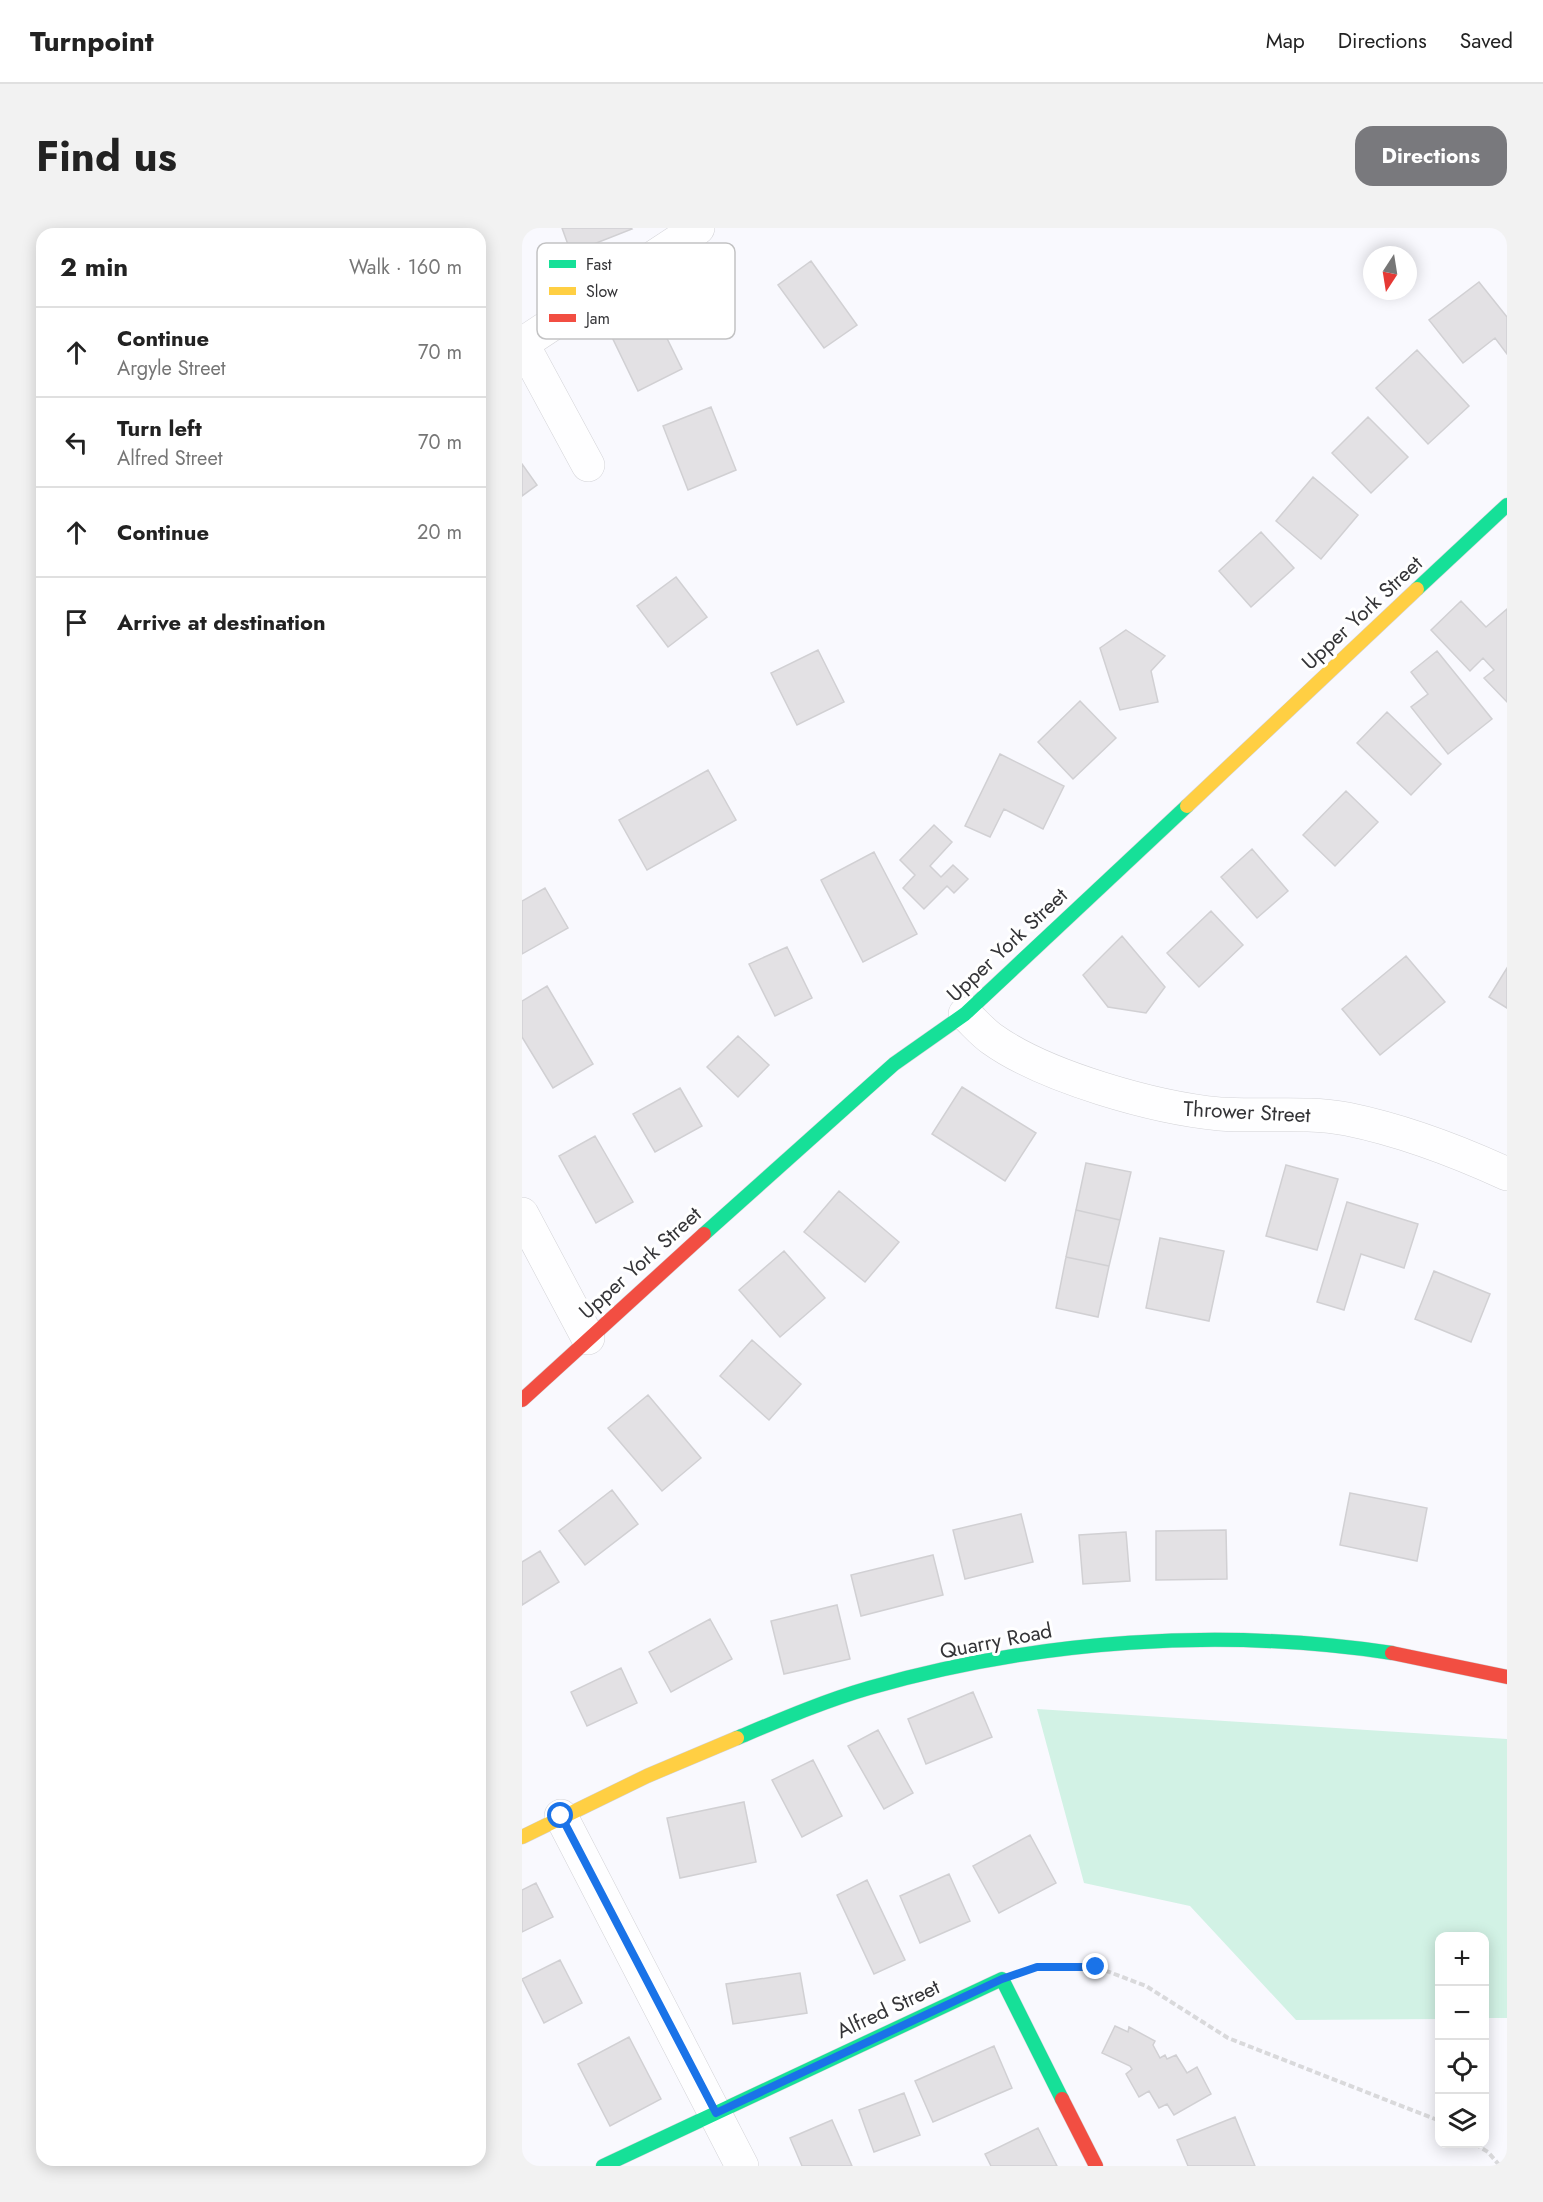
<!DOCTYPE html>
<meta charset="utf-8">
<style>
:root{--surface:#fff;--page:#f2f2f2;--text:#222;--muted:#767676;--line:#e0e0e0;--accent:#79797d}
body{margin:0;font-family:Jost,sans-serif;background:var(--page);color:var(--text)}
.controls{position:absolute;right:18px;bottom:18px;display:grid;overflow:hidden;border-radius:12px;box-shadow:0 3px 15px #0003}
.controls button{width:54px;height:54px;display:grid;place-items:center;padding:0;border:0;border-bottom:2px solid var(--line);background:var(--surface);color:var(--text);font:30px sans-serif}
.compass{position:absolute;left:841px;top:18px;width:54px;height:54px;border-radius:50%;background:var(--surface);box-shadow:0 3px 15px #0003;rotate:192deg}
.stop{position:absolute;width:18px;height:18px;margin:-14px;border:4px solid #1a73e8;border-radius:50%;background:#fff}
.stop.end{background:#1a73e8;border-color:#fff;box-shadow:0 2px 6px #0008}
.list{margin:0;padding:0;list-style:none}
h2{display:flex;justify-content:space-between;align-items:center;height:78px;margin:0;padding:0 24px;font-size:26px}
h2 small{font-size:20px;font-weight:400;color:var(--muted)}
.list li{display:grid;grid-template-columns:39px 1fr auto;gap:18px;align-items:center;box-sizing:border-box;height:90px;padding:0 24px;border-top:2px solid var(--line)}
.list b{display:block;font-size:22px;white-space:nowrap}
.list p{margin:0;font-size:20px;white-space:nowrap;color:var(--muted)}
.list em{font-size:20px;font-style:normal;color:var(--muted)}
.icon{flex:none;width:33px;height:33px;fill:none;stroke:currentColor;stroke-width:2;stroke-linecap:round;stroke-linejoin:round}
.map{position:relative;flex:none;width:985px;height:1938px;overflow:hidden;border-radius:18px}
header{display:flex;align-items:center;gap:36px;box-sizing:border-box;height:84px;padding:0 30px;background:var(--surface);border-bottom:2px solid var(--line)}
header strong{font-size:28px}
nav{display:flex;gap:33px;margin-inline-start:auto;font-size:21px}
.intro{display:flex;align-items:center;justify-content:space-between;box-sizing:border-box;height:144px;padding:0 36px}
h1{margin:0;font-size:42px}
.button{padding:15px 27px;border-radius:18px;background:var(--accent);color:#fff;font-size:21px;font-weight:700}
main{display:flex;gap:36px;padding:0 36px}
aside{flex:1;background:var(--surface);border-radius:18px;box-shadow:0 3px 15px #0003}
.map>svg:first-child{display:block}
.green{fill:#d2f2e5}
.building{fill:#e3e1e4;stroke:#d1d0d3;stroke-width:1.5}
.lines{fill:none;stroke-linecap:round;stroke-linejoin:round}
.street-casing{stroke:#d3d3d7;stroke-width:34}
.fast-casing{stroke:#d3d3d7;stroke-width:15}
.slow-casing{stroke:#d3d3d7;stroke-width:15}
.jam-casing{stroke:#d3d3d7;stroke-width:15}
.path{stroke:#d9d9db;stroke-width:4;stroke-dasharray:6 3;stroke-linecap:butt}
.street{stroke:#fefeff;stroke-width:33}
.fast{stroke:#16e098;stroke-width:14}
.slow{stroke:#ffcf43;stroke-width:14}
.jam{stroke:#f24e42;stroke-width:14}
.route{stroke:#1a73e8;stroke-width:8}
.labels{text-anchor:middle;dominant-baseline:central;stroke-width:6;stroke-linejoin:round;paint-order:stroke}
.street-label{font-size:21px;fill:#343437;stroke:#fff}
.key{fill:#fff;stroke:#c2c2c3;stroke-width:1.5}
.key-label{font-size:16px;fill:#343437}
</style>
<header>
<strong>Turnpoint</strong>
<nav><a>Map</a><a>Directions</a><a>Saved</a></nav>
</header>
<div class="intro"><h1>Find us</h1><a class="button">Directions</a></div>
<main>
<aside>
<h2>2 min<small>Walk · 160 m</small></h2>
<ul class="list">
<li><svg class="icon" aria-label="ahead" viewBox="0 0 24 24"><path d="M12 20V5M6 11l6-6 6 6"/></svg><div><b>Continue</b><p>Argyle Street</p></div><em>70 m</em></li>
<li><svg class="icon" aria-label="left" viewBox="0 0 24 24"><path d="M17 20v-9H6M10 6l-5 5 5 5"/></svg><div><b>Turn left</b><p>Alfred Street</p></div><em>70 m</em></li>
<li><svg class="icon" aria-label="ahead" viewBox="0 0 24 24"><path d="M12 20V5M6 11l6-6 6 6"/></svg><div><b>Continue</b></div><em>20 m</em></li>
<li><svg class="icon" aria-label="arrive" viewBox="0 0 24 24"><path d="M6 21V4h12l-3 4 3 4H6"/></svg><div><b>Arrive at destination</b></div></li>
</ul>
</aside>
<div class="map">
<svg width="985" height="1938" viewBox="0 0 985 1938">
<rect width="100%" height="100%" fill="#f9f9fe"/>
<path class="green" d="M515,1481L985,1511V1790H963V1708H918L917,1791L774,1792L668,1678L562,1655Z"/>
<path class="building" d="M40,0H109L110,1L49,25Z
M289,33L335,97L302,120L256,57Z
M957,54L985,89V126L973,110L941,135L907,92Z
M132,84L160,141L116,163L88,105Z
M895,122L947,178L906,216L854,160Z
M189,179L214,242L166,262L141,198Z
M846,189L886,229L849,265L810,225Z
M0,236L15,257L0,268Z
M791,249L836,287L799,331L754,293Z
M739,304L772,340L729,379L697,343Z
M154,349L185,389L146,419L115,378Z
M939,373L964,399L985,381V474L962,450L972,442L961,430L948,443L909,402Z
M604,402L643,428L629,443L636,474L598,482L578,420Z
M296,422L322,474L275,497L249,445Z
M915,423L970,491L926,526L889,479L906,466L889,444Z
M558,473L594,510L551,551L516,514Z
M865,484L919,536L889,567L835,515Z
M478,526L542,558L521,601L482,581L468,609L443,598Z
M186,542L214,592L125,642L97,592Z
M824,563L856,594L813,638L781,607Z
M412,597L430,614L408,638L419,649L431,637L446,651L432,665L425,658L402,681L381,660L393,647L378,632Z
M730,621L766,663L735,690L699,649Z
M352,624L395,706L341,734L299,652Z
M23,660L46,700L0,726V673Z
M689,683L721,717L677,759L645,725Z
M600,708L643,759L624,785L586,779L561,747Z
M265,719L290,770L253,788L227,736Z
M884,728L923,774L858,827L820,781Z
M985,740V780L967,769Z
M25,758L71,836L31,860L0,809V773Z
M216,808L247,837L216,869L185,839Z
M440,859L514,905L483,953L410,906Z
M158,860L180,898L133,924L111,886Z
M73,908L111,974L74,995L37,928Z
M564,935L609,944L598,992L554,982Z
M764,937L816,951L795,1022L744,1008Z
M317,963L377,1014L343,1054L282,1004Z
M825,974L896,996L882,1040L839,1026L822,1082L795,1074Z
M554,982L598,992L587,1038L544,1029Z
M638,1010L702,1023L687,1093L624,1080Z
M262,1023L303,1070L258,1109L217,1062Z
M544,1029L587,1038L576,1089L534,1080Z
M912,1043L968,1066L949,1114L893,1091Z
M230,1112L279,1156L247,1192L198,1148Z
M126,1167L179,1230L140,1263L86,1200Z
M90,1262L116,1296L63,1337L37,1303Z
M828,1265L905,1280L895,1333L818,1317Z
M499,1286L511,1334L443,1351L431,1302Z
M704,1302L705,1351L634,1352V1303Z
M604,1304L608,1353L561,1356L557,1307Z
M18,1323L37,1354L0,1377V1334Z
M411,1327L421,1367L339,1388L329,1347Z
M315,1377L328,1431L262,1446L249,1393Z
M188,1391L210,1431L149,1464L127,1424Z
M99,1440L115,1475L65,1498L49,1464Z
M451,1464L470,1509L404,1536L386,1491Z
M356,1502L391,1565L362,1581L326,1518Z
M291,1532L320,1588L280,1609L250,1552Z
M222,1574L234,1634L158,1650L145,1590Z
M508,1607L534,1655L477,1685L451,1638Z
M427,1646L448,1693L398,1715L378,1668Z
M345,1652L383,1732L352,1746L315,1667Z
M14,1655L31,1689L0,1704V1662Z
M38,1732L60,1775L22,1795L0,1751Z
M278,1745L285,1785L211,1796L204,1756Z
M593,1798L606,1804L607,1799L633,1813L631,1817L638,1830L643,1827L645,1831L654,1827L665,1845L675,1839L689,1866L652,1887L645,1876L637,1880L627,1863L617,1869L604,1846L610,1841L608,1838L580,1825Z
M107,1809L139,1871L88,1898L56,1836Z
M472,1818L490,1860L411,1894L393,1853Z
M382,1865L398,1907L352,1924L337,1882Z
M713,1889L733,1938H666L655,1912Z
M310,1892L330,1938H280L268,1910Z
M516,1900L535,1938H469L463,1926Z"/>
<g class="lines">
<g class="street-casing">
<path id="street" d="M0,115L66,237
M0,116L176,0
M443,786C452,794 460,804 470,811C523,849 633,880 698,886C740,889 783,883 825,891C879,902 935,923 985,946
M0,986L66,1110
M39,1588L220,1938"/>
</g>
<g class="fast-casing">
<path id="fast" d="M895,361L985,277
M182,1006L372,836L443,786L665,578
M215,1510C258,1492 302,1473 347,1460C515,1412 698,1399 870,1425
M81,1938L480,1751L540,1871"/>
</g>
<g class="slow-casing">
<path id="slow" d="M665,578L895,361
M0,1609L125,1548L215,1510"/>
</g>
<g class="jam-casing">
<path id="jam" d="M0,1172L182,1006
M870,1425L985,1449
M540,1871L574,1938"/>
</g>
<path class="path" d="M512,1740L574,1739L624,1758L706,1810L918,1893
M953,1916L966,1924L978,1938"/>
<use href="#street" class="street"/>
<use href="#fast" class="fast"/>
<use href="#slow" class="slow"/>
<use href="#jam" class="jam"/>
</g>
<g class="lines">
<path class="route" d="M39,1588L194,1885L480,1751L515,1739H574"/>
</g>
<g class="labels">
<g class="street-label">
<text transform="translate(840 385) rotate(-43)">Upper York Street</text>
<text transform="translate(485 717) rotate(-43)">Upper York Street</text>
<text transform="translate(725 884) rotate(3)">Thrower Street</text>
<text transform="translate(118 1035) rotate(-42)">Upper York Street</text>
<text transform="translate(474 1413) rotate(-11)">Quarry Road</text>
<text transform="translate(366 1781) rotate(-25)">Alfred Street</text>
</g>
</g>
<rect x="15" y="15" width="198" height="96" rx="9" class="key"/>
<rect x="27" y="32" width="27" height="8" fill="#16e098"/>
<rect x="27" y="59" width="27" height="8" fill="#ffcf43"/>
<rect x="27" y="86" width="27" height="8" fill="#f24e42"/>
<g class="key-label">
<text x="64" y="42">Fast</text>
<text x="64" y="69">Slow</text>
<text x="64" y="96">Jam</text>
</g>
</svg>
<div class="controls">
<button>+</button>
<button>−</button>
<button><svg class="icon" aria-label="locate" viewBox="0 0 24 24"><circle cx="12" cy="12" r="6"/><path d="M12 2v4M12 18v4M2 12h4M18 12h4"/></svg></button>
<button><svg class="icon" aria-label="layers" viewBox="0 0 24 24"><path d="M12 4l9 5-9 5-9-5zM3 14l9 5 9-5"/></svg></button>
</div>
<svg class="compass" viewBox="-18 -18 36 36"><path d="M0-13l5 13h-10z" fill="#e53935"/><path d="M0 13l5-13h-10z" fill="#767676"/></svg>
<div class="stop" style="left:39px;top:1588px"></div>
<div class="stop end" style="left:574px;top:1739px"></div>
</div>
</main>
